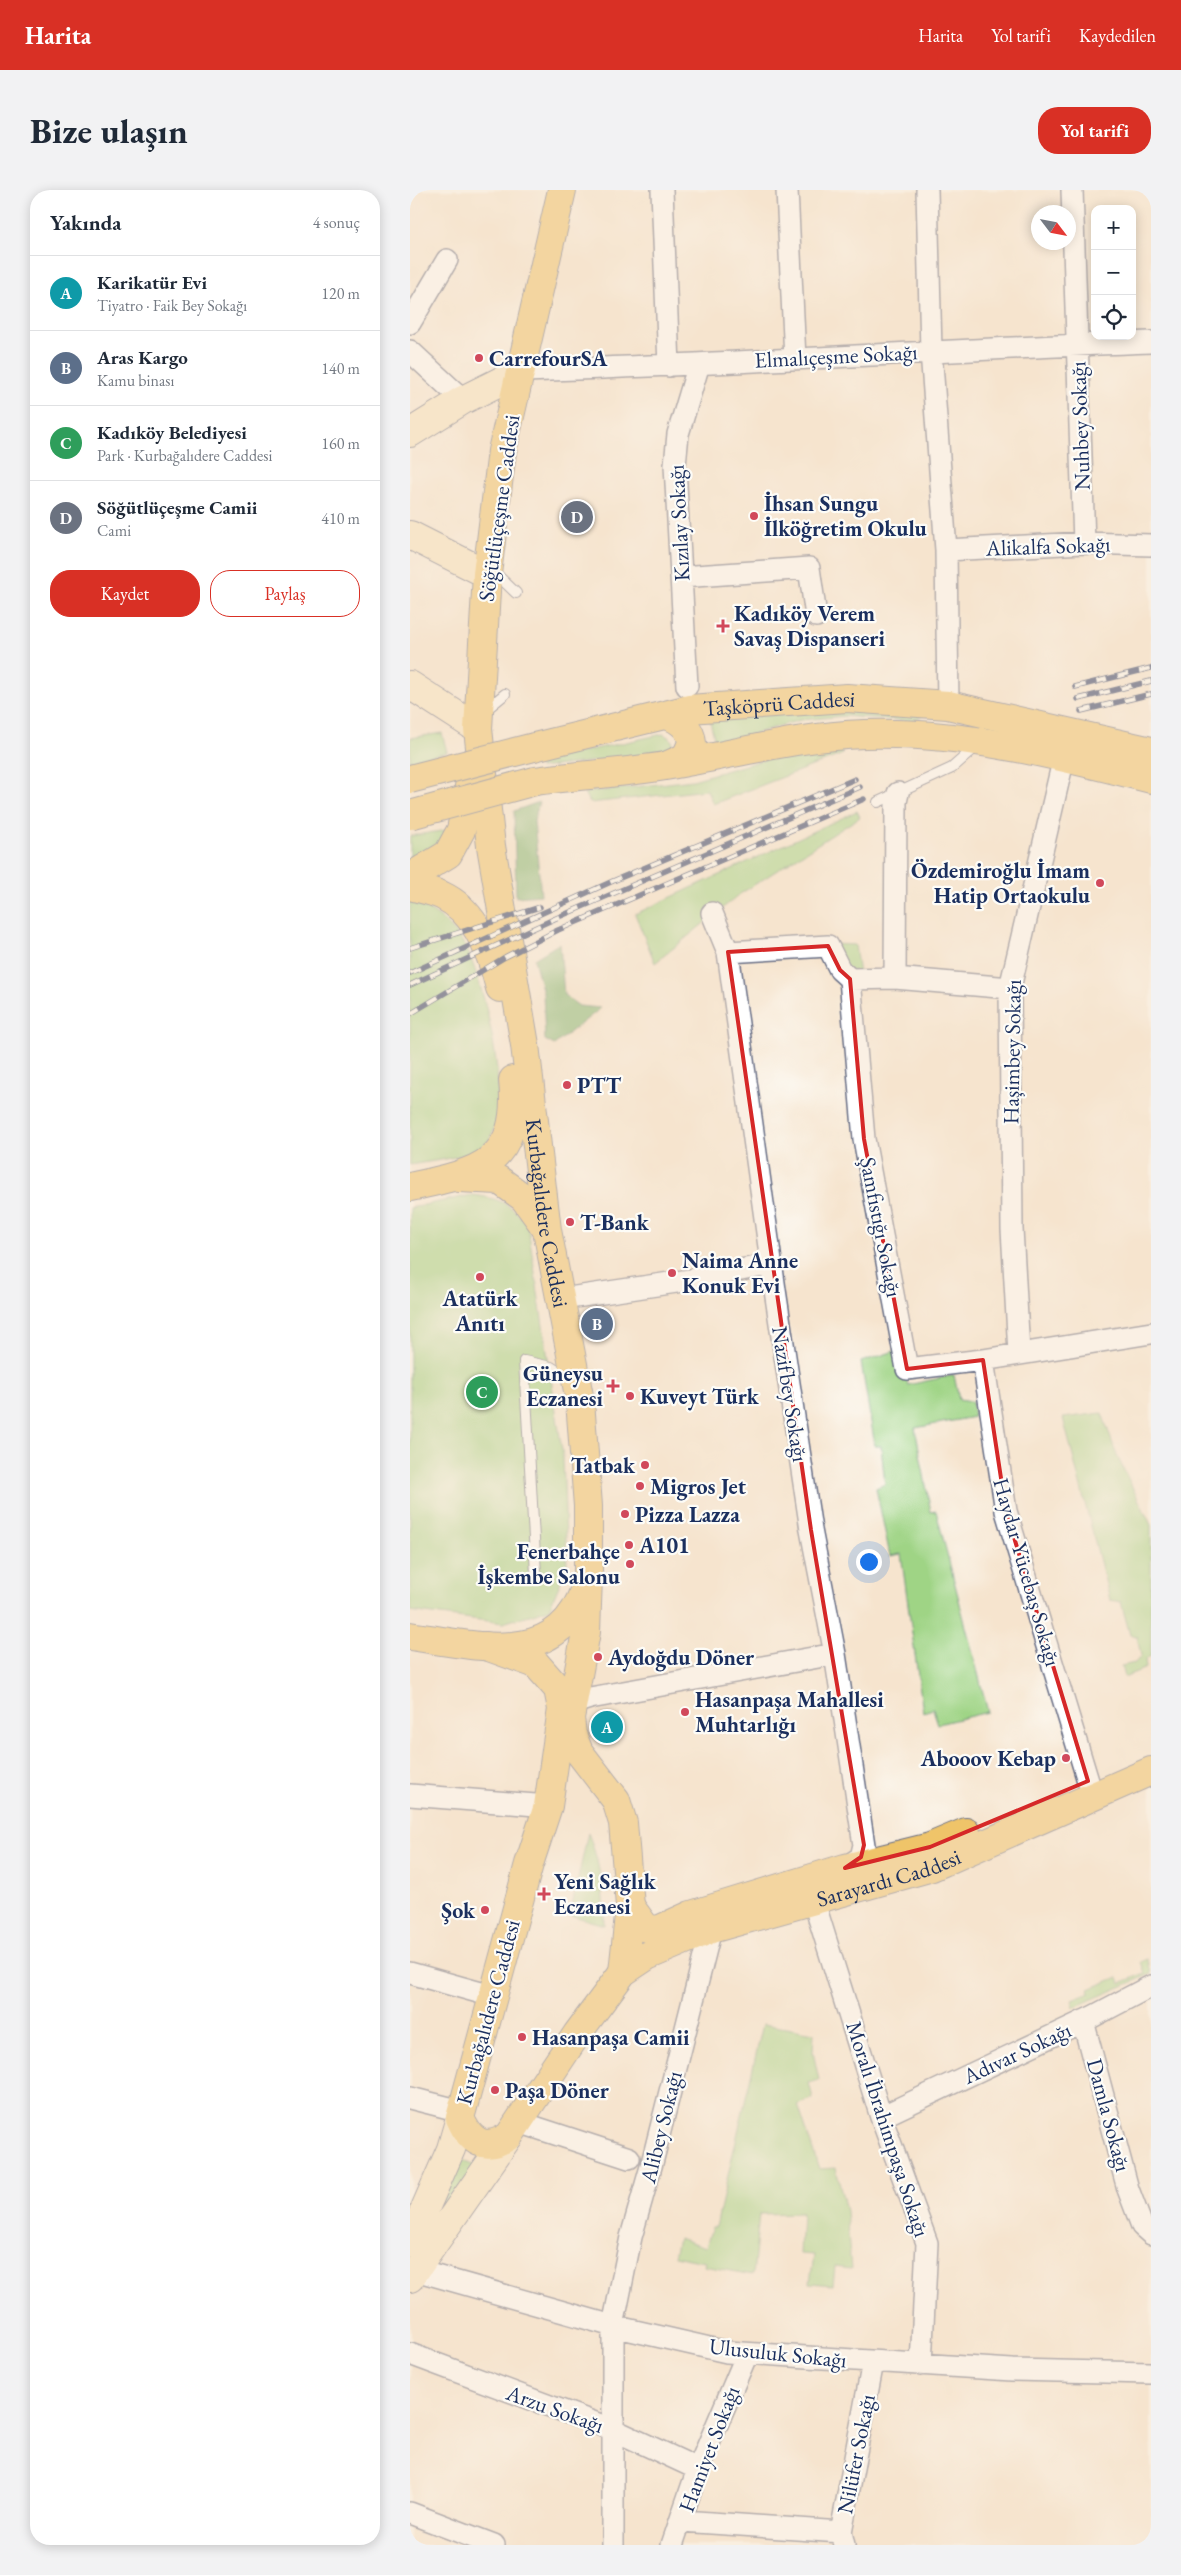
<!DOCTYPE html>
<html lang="tr">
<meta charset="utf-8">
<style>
:root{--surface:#fff;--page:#f2f2f3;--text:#1f2937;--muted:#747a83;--line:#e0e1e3;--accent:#d93025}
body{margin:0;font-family:"EB Garamond",serif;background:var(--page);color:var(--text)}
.controls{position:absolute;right:15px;top:15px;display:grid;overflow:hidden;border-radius:10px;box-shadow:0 2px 12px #0003}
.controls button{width:45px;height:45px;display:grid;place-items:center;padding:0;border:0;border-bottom:1px solid var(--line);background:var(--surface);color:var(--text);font:25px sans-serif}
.compass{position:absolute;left:621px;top:15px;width:45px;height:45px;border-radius:50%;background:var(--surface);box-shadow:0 2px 12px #0003;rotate:122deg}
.you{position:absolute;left:458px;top:1371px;width:18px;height:18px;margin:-12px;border:4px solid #fff;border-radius:50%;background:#1a73e8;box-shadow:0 0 0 8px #1a73e833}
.badge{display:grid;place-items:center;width:32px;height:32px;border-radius:50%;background:var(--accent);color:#fff;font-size:16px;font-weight:700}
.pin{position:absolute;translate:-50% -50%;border:2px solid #fff;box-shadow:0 1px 5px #0006}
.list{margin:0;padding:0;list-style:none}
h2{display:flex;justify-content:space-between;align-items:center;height:65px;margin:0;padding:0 20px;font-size:21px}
h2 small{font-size:16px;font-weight:400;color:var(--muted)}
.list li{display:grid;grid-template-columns:32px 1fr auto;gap:15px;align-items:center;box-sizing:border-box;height:75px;padding:0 20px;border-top:1px solid var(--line)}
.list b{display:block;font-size:19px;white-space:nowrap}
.list p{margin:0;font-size:16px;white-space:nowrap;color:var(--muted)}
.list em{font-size:16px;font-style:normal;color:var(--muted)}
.actions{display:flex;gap:10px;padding:15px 20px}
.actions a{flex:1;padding:11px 0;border:1px solid var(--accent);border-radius:20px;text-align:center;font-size:18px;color:var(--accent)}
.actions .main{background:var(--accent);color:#fff}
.icon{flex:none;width:28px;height:28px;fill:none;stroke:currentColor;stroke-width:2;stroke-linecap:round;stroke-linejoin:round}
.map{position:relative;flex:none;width:741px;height:2355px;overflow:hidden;border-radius:20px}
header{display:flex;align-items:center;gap:30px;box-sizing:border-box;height:70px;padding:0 25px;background:var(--accent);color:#fff}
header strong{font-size:24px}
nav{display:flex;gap:28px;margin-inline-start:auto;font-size:18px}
.intro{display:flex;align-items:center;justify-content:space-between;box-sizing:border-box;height:120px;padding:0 30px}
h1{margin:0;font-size:35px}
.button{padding:12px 22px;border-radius:20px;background:var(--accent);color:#fff;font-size:18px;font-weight:700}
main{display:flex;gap:30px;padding:0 30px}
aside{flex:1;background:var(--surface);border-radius:20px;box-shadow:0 2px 12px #0003}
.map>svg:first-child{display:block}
.green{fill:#9fd485;stroke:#5d8272}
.forest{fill:#7fb672;stroke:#4d7268}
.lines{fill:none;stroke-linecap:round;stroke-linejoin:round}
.lane-casing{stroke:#686e85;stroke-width:12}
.street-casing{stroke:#686e85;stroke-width:24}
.secondary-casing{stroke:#686e85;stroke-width:30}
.primary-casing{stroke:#686e85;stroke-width:30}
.lane{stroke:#fff;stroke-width:10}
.street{stroke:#fff;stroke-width:21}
.secondary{stroke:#f9e7c3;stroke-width:28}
.primary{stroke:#efc469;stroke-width:28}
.rail-casing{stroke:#1b2f5e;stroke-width:5.5}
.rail{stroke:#fdfcf7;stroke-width:4;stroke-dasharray:11;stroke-linecap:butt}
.primary-bridge-casing{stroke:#686e85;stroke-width:30;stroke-linecap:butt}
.primary-bridge{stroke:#efc469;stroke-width:28}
.marked{fill:none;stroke:#d62828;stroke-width:4;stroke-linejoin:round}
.poi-dot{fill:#d1495b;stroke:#fdfcf7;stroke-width:2}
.labels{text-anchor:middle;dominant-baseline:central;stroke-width:4.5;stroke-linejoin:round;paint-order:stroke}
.street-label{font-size:22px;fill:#1b2f5e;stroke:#fdfcf7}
.poi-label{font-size:22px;font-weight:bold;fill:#1b2f5e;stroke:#fdfcf7;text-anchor:start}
</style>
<header>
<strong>Harita</strong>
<nav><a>Harita</a><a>Yol tarifi</a><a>Kaydedilen</a></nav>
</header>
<div class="intro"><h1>Bize ulaşın</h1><a class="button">Yol tarifi</a></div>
<main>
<aside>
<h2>Yakında<small>4 sonuç</small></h2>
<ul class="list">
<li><span class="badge" style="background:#0f9aa8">A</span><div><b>Karikatür Evi</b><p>Tiyatro · Faik Bey Sokağı</p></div><em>120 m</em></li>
<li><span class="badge" style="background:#5c6f8a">B</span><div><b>Aras Kargo</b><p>Kamu binası</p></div><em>140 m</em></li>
<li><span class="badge" style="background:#2e9e5b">C</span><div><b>Kadıköy Belediyesi</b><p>Park · Kurbağalıdere Caddesi</p></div><em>160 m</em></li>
<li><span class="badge" style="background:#6b7280">D</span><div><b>Söğütlüçeşme Camii</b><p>Cami</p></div><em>410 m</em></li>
</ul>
<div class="actions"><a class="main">Kaydet</a><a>Paylaş</a></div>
</aside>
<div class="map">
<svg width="741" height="2355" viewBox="0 0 741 2355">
<rect width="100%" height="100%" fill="#fdfcf7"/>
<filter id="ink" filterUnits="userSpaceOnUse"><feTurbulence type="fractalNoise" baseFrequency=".02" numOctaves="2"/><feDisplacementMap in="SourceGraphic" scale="10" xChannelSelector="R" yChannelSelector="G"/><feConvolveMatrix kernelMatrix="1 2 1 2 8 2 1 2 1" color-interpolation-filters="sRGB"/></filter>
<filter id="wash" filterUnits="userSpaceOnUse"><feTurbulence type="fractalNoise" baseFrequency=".0096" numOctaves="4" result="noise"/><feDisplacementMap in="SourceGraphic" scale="20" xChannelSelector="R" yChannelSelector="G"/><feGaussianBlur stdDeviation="1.12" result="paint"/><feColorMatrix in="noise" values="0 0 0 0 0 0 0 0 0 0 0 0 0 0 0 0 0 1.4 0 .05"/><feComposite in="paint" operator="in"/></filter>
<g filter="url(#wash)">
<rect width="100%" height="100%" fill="#f6e4ce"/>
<path class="green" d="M401,518L519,523L502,531L434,526L390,530L306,555L299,527Z
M32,543L37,562L0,571V548Z
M253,544L260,548L263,553L258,562L130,578V571Z
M430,556L433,564L303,614L297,600L180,613L174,603L283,590L385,561Z
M447,621L450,627L330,704L245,773L225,724Z
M37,640L19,669L0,678V646Z
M0,711C22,719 43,735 55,756C74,791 106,923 76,953C62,968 20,971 0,975Z
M420,754L445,755L449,785H441Z
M62,1005C88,1008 104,1014 118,1037L153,1267L157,1377L139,1419L93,1433L0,1421V1018Z
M488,1160L498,1195L544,1185L549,1210L562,1212L564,1227L505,1238L521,1322L526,1321L578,1522L528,1534L523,1519L513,1522L491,1364L480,1366L466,1298L475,1294L471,1256H465L451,1172Z
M692,1223L707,1266L741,1335V1466L735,1469L736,1478L714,1487L711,1476L725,1473L731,1466L727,1446L720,1445L711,1412L700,1410L653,1228Z
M178,1643C190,1672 194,1703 194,1735L160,1725Z
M738,1769L741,1784L664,1817L662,1810L680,1803L679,1799L708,1787L710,1793L735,1783L731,1772Z
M353,1834L404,1843L403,1862L409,1890L399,1893L403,1908L388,1915L409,1979L426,1978L436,2021L441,2079L425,2077L423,2095L400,2093L404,2065L390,2064L392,2023L349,2024L343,2085L294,2076L295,2072L264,2066L268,2048L296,2057L302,2037H306Z
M46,1968L67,1977L24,2038L17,2035Z"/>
<path class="forest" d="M129,612L124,631L131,705L106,707L104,621Z
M150,753L154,805L169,816L191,818L144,855L135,850L133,803L124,769Z"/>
</g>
<g filter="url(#ink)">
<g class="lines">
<g class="lane-casing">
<path id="lane" d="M82,380L106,403
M73,522L95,504
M468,612L542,578L568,555
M126,1384L114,1171L141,1177L163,1191"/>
</g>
<g class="street-casing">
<path id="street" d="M252,0L259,176
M377,0L385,169
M517,0L521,161L536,360L538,515
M662,0L674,353
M0,133L37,70
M0,161L53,210
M111,181C321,174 531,160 741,152
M536,360L674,353L741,355
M271,387L399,378L406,426
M277,496L265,275L268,244L289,174
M302,723L318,762L365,1100L401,1340L425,1464L454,1655L451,1667L435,1678
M318,762L418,756L430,780L440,789L454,949L497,1179L573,1170L741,1143
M485,788L486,612L488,603
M440,789L485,788L600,798
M152,1109L280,1090L361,1074
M609,1163L602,1039L600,798L654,567
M573,1170L596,1321L678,1591
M161,1514L180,1508L425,1464
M0,1605L138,1616
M403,1709L471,1927L517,2053L511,2175
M0,1783L82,1806
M673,1831L718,1999L732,2036L741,2044
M0,1908L51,1921
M471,1927L682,1827L741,1796
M109,1932L219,1968
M5,2080L203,2136L317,2162L602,2180L741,2183
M0,2164L204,2240L288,2279
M0,2323L84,2355
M272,2331L431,2342
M203,2355V2136L221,2047L242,1973L301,1739
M262,2355L288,2279L337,2164
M434,2355L431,2342L463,2172"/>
</g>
<g class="secondary-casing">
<path id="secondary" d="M0,243L53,210L111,181
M0,345L77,384
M0,495L68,539
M0,2053L41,1959L50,1928
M0,2088L99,1946"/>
</g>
<g class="primary-casing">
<g id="primary">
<path id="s1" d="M152,0L92,261L77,384L68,539L81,656L115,855L137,1040L170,1211L178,1316V1387L176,1442L160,1528L162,1544L169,1562L206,1610L213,1633L220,1716L213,1782"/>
<path d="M256,525C269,529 281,538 282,553L276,567L258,575"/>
<path id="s2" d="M124,557L279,519L437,508L538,515L741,561"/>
<path d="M125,591C170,585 216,583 261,575C325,564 389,546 455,544C552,541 647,565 741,589"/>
<path d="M0,687L38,664L51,640L61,586"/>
<path d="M0,696C11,699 24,701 33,706C67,722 82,765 90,798"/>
<path d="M49,988L89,990L114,1008L135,1037"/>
<path d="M0,997C70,982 111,973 103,890"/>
<path d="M0,1446C65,1455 148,1480 175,1398"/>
<path id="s3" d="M76,1456L126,1474L148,1499L152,1519L138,1616L119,1674L50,1928C60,1952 75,1962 99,1946L167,1844L213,1782L237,1766L301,1739L522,1677L741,1581"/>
<path d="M220,1716L236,1738L248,1740L281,1725L435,1678L520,1657L556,1642"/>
</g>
</g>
<use href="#lane" class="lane"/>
<use href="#street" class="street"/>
<use href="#secondary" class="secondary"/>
<use href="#primary" class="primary"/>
<g class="rail-casing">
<path id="rail" d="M665,497L741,478
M668,509L741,491
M671,521L741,504
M0,758L130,717
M0,783L203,691L445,589
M0,795L144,729L450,597
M0,824L95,767L148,740L454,609"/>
</g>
<use href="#rail" class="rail"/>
<g class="primary-bridge-casing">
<path id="primary-bridge" d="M0,589L124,557
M0,625L125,591"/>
</g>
<use href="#primary-bridge" class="primary-bridge"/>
</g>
</g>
<path d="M0 0H741V2355H0ZM418,756L430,780L440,789L454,949L497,1179L573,1170L596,1321L678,1591L520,1657L435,1678L451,1667L454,1655L401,1340L318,762Z" fill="#f6e4ce" fill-opacity=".55" fill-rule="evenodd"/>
<path class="marked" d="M418,756L430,780L440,789L454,949L497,1179L573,1170L596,1321L678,1591L520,1657L435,1678L451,1667L454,1655L401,1340L318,762Z"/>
<g class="poi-dot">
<circle cx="69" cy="168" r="5"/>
<circle cx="344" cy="326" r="5"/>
<path d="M310.5 428.5h5v5h5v5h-5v5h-5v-5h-5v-5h5z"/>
<circle cx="690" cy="693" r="5"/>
<circle cx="157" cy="895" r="5"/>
<circle cx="160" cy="1032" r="5"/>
<circle cx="262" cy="1083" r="5"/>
<circle cx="70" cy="1087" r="5"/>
<path d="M200.5 1188.5h5v5h5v5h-5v5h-5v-5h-5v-5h5z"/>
<circle cx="220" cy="1206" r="5"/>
<circle cx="235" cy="1275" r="5"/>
<circle cx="230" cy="1296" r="5"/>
<circle cx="215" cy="1324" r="5"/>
<circle cx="219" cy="1355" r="5"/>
<circle cx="220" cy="1374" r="5"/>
<circle cx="188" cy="1467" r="5"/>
<circle cx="275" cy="1522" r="5"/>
<circle cx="656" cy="1568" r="5"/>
<path d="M131.5 1696.5h5v5h5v5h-5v5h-5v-5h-5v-5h5z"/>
<circle cx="75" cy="1720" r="5"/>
<circle cx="112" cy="1847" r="5"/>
<circle cx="85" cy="1900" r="5"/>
</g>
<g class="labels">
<g class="street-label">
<text transform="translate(426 166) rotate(-3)">Elmalıçeşme Sokağı</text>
<text transform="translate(670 236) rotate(-92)">Nuhbey Sokağı</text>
<text transform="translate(89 318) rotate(-82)">Söğütlüçeşme Caddesi</text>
<text transform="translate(269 333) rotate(-93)">Kızılay Sokağı</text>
<text transform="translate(638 356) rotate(-2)">Alikalfa Sokağı</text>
<text stroke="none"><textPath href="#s2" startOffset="250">Taşköprü Caddesi</textPath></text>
<text transform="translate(602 862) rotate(-89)">Haşimbey Sokağı</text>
<text stroke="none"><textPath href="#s1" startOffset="1036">Kurbağalıdere Caddesi</textPath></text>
<text transform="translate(471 1037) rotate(79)">Şamfıstığı Sokağı</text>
<text transform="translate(380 1204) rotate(81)">Nazifbey Sokağı</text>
<text transform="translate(617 1382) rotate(74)">Haydar Yücebaş Sokağı</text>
<text stroke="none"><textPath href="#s3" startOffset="1075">Sarayardı Caddesi</textPath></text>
<text transform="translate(78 1822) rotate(-75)">Kurbağalıdere Caddesi</text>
<text transform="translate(607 1863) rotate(-25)">Adıvar Sokağı</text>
<text transform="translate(699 1925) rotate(75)">Damla Sokağı</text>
<text transform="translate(251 1937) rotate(-76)">Alibey Sokağı</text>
<text transform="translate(478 1939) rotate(72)">Moralı İbrahimpaşa Sokağı</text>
<text transform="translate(368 2163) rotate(6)">Ulusuluk Sokağı</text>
<text transform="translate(145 2219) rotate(20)">Arzu Sokağı</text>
<text transform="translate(299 2259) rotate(-69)">Hamiyet Sokağı</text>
<text transform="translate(446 2264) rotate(-79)">Nilüfer Sokağı</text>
</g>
<g class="poi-label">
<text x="79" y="168">CarrefourSA</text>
<text x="354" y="313">İhsan Sungu<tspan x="354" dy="25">İlköğretim Okulu</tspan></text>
<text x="324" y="423">Kadıköy Verem<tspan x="324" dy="25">Savaş Dispanseri</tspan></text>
<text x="680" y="680" text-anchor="end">Özdemiroğlu İmam<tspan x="680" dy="25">Hatip Ortaokulu</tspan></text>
<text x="167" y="895">PTT</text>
<text x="170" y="1032">T-Bank</text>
<text x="272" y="1070">Naima Anne<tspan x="272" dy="25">Konuk Evi</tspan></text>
<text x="70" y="1108" text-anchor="middle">Atatürk<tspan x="70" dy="25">Anıtı</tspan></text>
<text x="193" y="1183" text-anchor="end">Güneysu<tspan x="193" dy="25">Eczanesi</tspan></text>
<text x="230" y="1206">Kuveyt Türk</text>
<text x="225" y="1275" text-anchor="end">Tatbak</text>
<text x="240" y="1296">Migros Jet</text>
<text x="225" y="1324">Pizza Lazza</text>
<text x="229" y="1355">A101</text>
<text x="210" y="1361" text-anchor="end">Fenerbahçe<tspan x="210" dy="25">İşkembe Salonu</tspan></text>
<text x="198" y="1467">Aydoğdu Döner</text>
<text x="285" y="1509">Hasanpaşa Mahallesi<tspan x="285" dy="25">Muhtarlığı</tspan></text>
<text x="646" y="1568" text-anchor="end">Abooov Kebap</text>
<text x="144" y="1691">Yeni Sağlık<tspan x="144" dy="25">Eczanesi</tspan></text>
<text x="65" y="1720" text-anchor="end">Şok</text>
<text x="122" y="1847">Hasanpaşa Camii</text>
<text x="95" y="1900">Paşa Döner</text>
</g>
</g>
</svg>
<div class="controls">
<button>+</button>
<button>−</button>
<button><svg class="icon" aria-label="locate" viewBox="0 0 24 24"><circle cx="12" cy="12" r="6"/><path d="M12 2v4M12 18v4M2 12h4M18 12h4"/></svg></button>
</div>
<svg class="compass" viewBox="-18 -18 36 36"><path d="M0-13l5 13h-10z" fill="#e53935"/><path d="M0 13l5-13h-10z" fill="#747a83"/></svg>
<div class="you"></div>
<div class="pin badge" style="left:197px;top:1537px;background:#0f9aa8">A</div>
<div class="pin badge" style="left:187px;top:1134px;background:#5c6f8a">B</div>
<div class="pin badge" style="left:72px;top:1202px;background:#2e9e5b">C</div>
<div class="pin badge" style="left:167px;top:327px;background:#6b7280">D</div>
</div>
</main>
